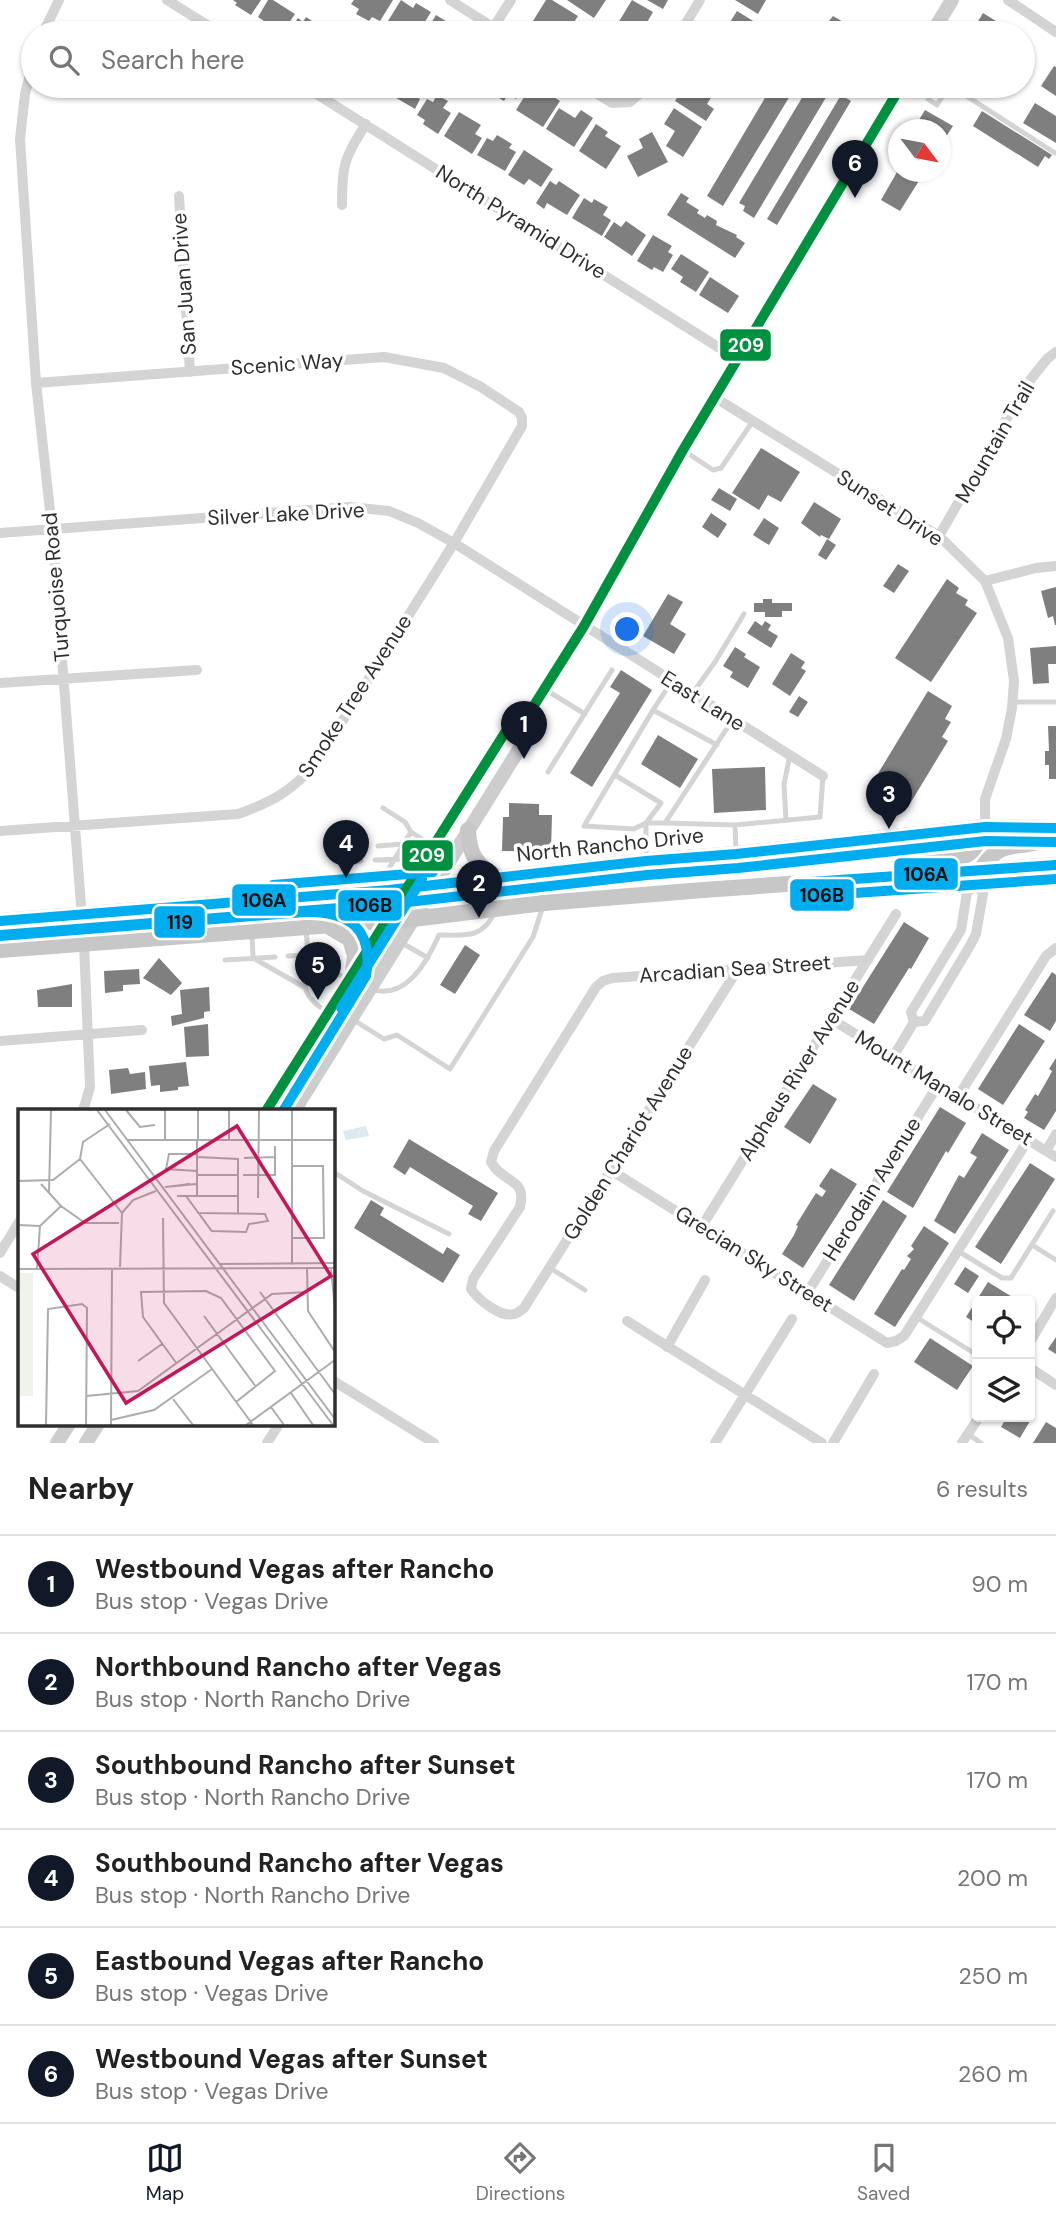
<!DOCTYPE html>
<meta charset="utf-8">
<style>
:root{--surface:#fff;--page:#f6f6f6;--text:#222;--muted:#767676;--line:#e0e0e0;--accent:#111827}
body{margin:0;font-family:"DM Sans",sans-serif;background:var(--page);color:var(--text)}
.controls{position:absolute;right:21px;bottom:21px;display:grid;overflow:hidden;border-radius:7px;box-shadow:0 2px 5px #0004}
.controls button{width:63px;height:63px;display:grid;place-items:center;padding:0;border:0;border-bottom:2px solid var(--line);background:var(--surface);color:var(--text);font:35px sans-serif}
.compass{position:absolute;left:888px;top:119px;width:63px;height:63px;border-radius:50%;background:var(--surface);box-shadow:0 2px 5px #0004;rotate:122deg}
.you{position:absolute;left:628px;top:630px;width:24px;height:24px;margin:-18px;border:5px solid #fff;border-radius:50%;background:#1a73e8;box-shadow:0 0 0 10px #1a73e833}
.badge{display:grid;place-items:center;width:46px;height:46px;border-radius:50%;background:var(--accent);color:#fff;font-size:23px;font-weight:700}
.pin{position:absolute;translate:-50% -58px;filter:drop-shadow(0 2px 4px #0008)}
.pin::after{content:'';position:absolute;top:37px;width:24px;height:21px;background:inherit;clip-path:polygon(0 0,100% 0,50% 100%)}
.list{margin:0;padding:0;list-style:none}
h2{display:flex;justify-content:space-between;align-items:center;height:91px;margin:0;padding:0 28px;font-size:30px}
h2 small{font-size:23px;font-weight:400;color:var(--muted)}
.list li{display:grid;grid-template-columns:46px 1fr auto;gap:21px;align-items:center;box-sizing:border-box;height:98px;padding:0 28px;border-top:2px solid var(--line)}
.list b{display:block;font-size:26px;white-space:nowrap}
.list p{margin:0;font-size:23px;white-space:nowrap;color:var(--muted)}
.list em{font-size:23px;font-style:normal;color:var(--muted)}
.icon{flex:none;width:38px;height:38px;fill:none;stroke:currentColor;stroke-width:2;stroke-linecap:round;stroke-linejoin:round}
.map{position:relative;flex:none;width:1056px;height:1443px;overflow:hidden}
.search{position:absolute;background:var(--surface);box-shadow:0 2px 5px #0004;left:21px;right:21px;top:21px;height:77px;display:flex;align-items:center;gap:18px;box-sizing:border-box;padding:0 24px;border-radius:38px;color:var(--muted);font-size:26px}
.sheet{height:679px;background:var(--surface)}
nav{display:flex;justify-content:space-around;align-items:center;box-sizing:border-box;height:98px;border-top:2px solid var(--line);background:var(--surface);font-size:19px;color:var(--muted)}
nav a{display:grid;justify-items:center;gap:4px}
nav .on{color:var(--accent)}
.map>svg:first-child{display:block}
.water{fill:#dce9ef}
.building{fill:#7f7f7f}
.lines{fill:none;stroke-linecap:round;stroke-linejoin:round}
.lane{stroke:#d4d4d4;stroke-width:5}
.street{stroke:#d4d4d4;stroke-width:10}
.secondary{stroke:#cdcdcd;stroke-width:14}
.primary{stroke:#c7c7c7;stroke-width:16}
.bus-1-casing{stroke:#fff;stroke-width:16}
.bus-2-casing{stroke:#fff;stroke-width:16}
.bus-3-casing{stroke:#fff;stroke-width:16}
.bus-4-casing{stroke:#fff;stroke-width:16}
.bus-1{stroke:#00adef;stroke-width:10}
.bus-2{stroke:#00adef;stroke-width:10}
.bus-3{stroke:#009140;stroke-width:10}
.bus-4{stroke:#00adef;stroke-width:10}
.labels{text-anchor:middle;dominant-baseline:central;stroke-width:7;stroke-linejoin:round;paint-order:stroke}
.street-label{font-size:21px;fill:#2f2f2f;stroke:#fff}
.inset-road{fill:none;stroke:#acacac;stroke-width:2}
.view{fill:#c2185b;fill-opacity:0.15;stroke:#c2185b;stroke-width:3.5}
.inset-edge{fill:none;stroke:#2f2f2f;stroke-width:3.5}
.line-badge{stroke:#fff;stroke-width:2.5}
.badge-label{font-size:19px;text-anchor:middle;font-weight:bold;fill:#fff}
.pale-badge-label{font-size:19px;text-anchor:middle;font-weight:bold;fill:#111}
</style>
<div class="map">
<svg width="1056" height="1443" viewBox="0 0 1056 1443">
<rect width="100%" height="100%" fill="#fff"/>
<path class="water" d="M366,1126L369,1136L346,1140L343,1131Z"/>
<path class="building" d="M233,0H261L251,15L235,5L237,3Z
M268,0H273L295,14L282,33L258,17Z
M354,0H393L380,21L372,17L369,21L356,14L359,9L351,4Z
M401,0L413,8L416,3L431,12L418,33H409L388,21Z
M546,0H552L578,16L567,33H552L533,21Z
M567,0H606L594,18Z
M632,0L653,12L646,24L655,29L652,33H623L615,28Z
M647,0H668L663,9Z
M735,0H766L758,14Z
M737,11L758,24L752,33H712L719,22L727,27Z
M983,13L1004,26L999,33H971Z
M436,15L449,23L443,33H425Z
M833,16L850,26L853,21L873,33H825L832,23L829,21Z
M306,17L327,31L326,33H288L298,18L303,22Z
M1054,66L1056,67V96L1041,86Z
M368,86H383L379,93Z
M390,86H410L416,89L413,95L420,99L415,109L386,92Z
M486,86H524L516,99L508,94L504,101L484,89Z
M531,86H546L551,89L548,93L560,101L543,127L516,110Z
M691,86H710L716,90L707,104L714,109L706,121L675,101L684,87L689,90Z
M772,86H796L723,206L707,196Z
M809,86H826L831,89L754,218L743,211L745,206L739,203Z
M437,95L448,101L443,108L451,113L438,134L423,124L425,120L417,115L427,99L433,102Z
M841,95L851,101L777,225L767,219Z
M1035,103L1056,116V143L1023,123Z
M559,108L575,118L581,110L593,118L574,147L546,129Z
M674,108L702,127L683,157L666,146L675,131L664,124Z
M925,110L953,126L940,146V130H913Z
M982,111L1052,155L1049,159L1045,156L1038,167L973,126Z
M459,112L481,125L475,134L482,138L472,154L444,136Z
M596,124L608,132L605,136L621,146L606,169L579,151Z
M652,132L668,162L638,177L627,156L643,148L639,139Z
M497,135L512,144L509,148L516,152L505,171L477,155L487,138L493,141Z
M524,150L553,169L541,187L529,179L524,185L508,175Z
M897,172H915L922,176L900,211L881,200Z
M550,181L556,185L559,181L580,195L567,215L547,203L544,209L536,203Z
M681,193L689,198L686,202L699,210L697,213L705,218L707,215L717,221L716,225L737,235L736,237L745,243L735,258L667,215Z
M584,198L592,203L594,199L608,207L603,215L611,220L602,236L572,218Z
M626,221L646,235L632,256L604,237L614,222L621,227Z
M653,235L672,246L668,252L673,255L663,272L654,267L652,270L637,261Z
M681,254L709,272L696,292L680,282L683,277L671,269Z
M710,277L739,296L728,313L699,295Z
M761,448L800,472L781,502L768,495L759,510L732,493Z
M719,488L737,499L730,511L711,500Z
M814,502L841,519L829,539L821,535L820,537L801,523Z
M711,513L727,524L718,538L702,527Z
M764,518L779,528L769,545L753,535Z
M827,539L836,545L826,560L818,555Z
M898,564L909,571L894,593L883,586Z
M947,579L959,588L956,593L968,600L965,605L977,613L931,682L895,658Z
M1056,587V625H1055L1053,616L1048,618L1041,591Z
M668,594L683,602L670,624L686,634L674,654L643,636Z
M763,599H772V603H792V611H782V617H765V612H754V603H763Z
M755,621L762,626L765,621L771,625L768,630L778,636L771,648L747,633Z
M1056,646V664H1048L1049,683L1033,684L1030,648Z
M735,647L746,654L744,657L760,667L748,688L730,677L733,672L723,666Z
M791,653L805,662L801,668L806,671L790,696L772,684Z
M621,670L652,690L592,787L570,773L620,693L610,687Z
M928,691L952,706L945,719L951,722L942,737L948,741L908,807L871,785Z
M799,696L808,702L798,717L789,712Z
M1048,726H1056V779H1049V765H1045V751H1049Z
M658,735L698,759L680,788L641,764Z
M765,767L766,810L714,813L712,769Z
M509,803L539,804V815H552L551,852L502,851L503,817H509Z
M904,922L929,938L911,969L909,968L874,1024L849,1009Z
M465,945L480,955L455,994L440,985Z
M159,958L182,983L171,995L143,978Z
M139,969L140,984L123,985V991L105,993L104,971Z
M1052,972L1056,975V1021L1050,1031L1024,1015Z
M72,984V1007H38L37,990Z
M209,987L210,1011L204,1012V1018L172,1026L171,1016L182,1014L180,990Z
M208,1024L209,1056L186,1057L184,1027Z
M1019,1024L1045,1041L1003,1105L978,1089Z
M1056,1058V1111L1044,1130L1024,1118L1028,1112L1025,1110L1035,1094L1038,1096L1049,1077L1052,1071L1049,1069Z
M186,1062L189,1086L178,1087V1090L160,1092V1085L151,1086L149,1066Z
M128,1068L130,1074L145,1072L146,1089L111,1094L109,1070Z
M813,1084L837,1099L810,1144L784,1127Z
M940,1107L966,1123L948,1153L946,1151L913,1208L887,1192Z
M982,1133L1009,1150L955,1234L934,1221L959,1175L964,1178L977,1157L970,1153Z
M409,1139L498,1193L481,1221L468,1214L473,1206L410,1167L405,1175L393,1167Z
M1030,1163L1055,1179L1001,1264L975,1247Z
M831,1168L857,1184L803,1268L782,1254L794,1235L798,1226L796,1225L816,1193L822,1197L826,1191L819,1186Z
M371,1200L384,1208L380,1215L443,1254L447,1247L460,1255L443,1283L354,1228Z
M883,1200L907,1216L854,1301L829,1285Z
M924,1226L949,1243L895,1327L874,1314L902,1269L904,1270L911,1259L907,1256L914,1249L911,1246Z
M965,1267L979,1276L968,1293L954,1284Z
M988,1282L1019,1301H977V1324L966,1317Z
M1056,1337V1354L1048,1349Z
M930,1338L973,1366L957,1390L914,1362Z
M1030,1411L1034,1414L1020,1438L1001,1427L1007,1417H1030Z
M1046,1422L1056,1428V1443H1033Z"/>
<g class="lines">
<path class="lane" d="M951,86L1055,153
M928,99L937,105L949,86
M683,450L713,470L721,468L753,421
M672,681L653,710L717,745
M546,690L585,714
M692,694L715,662L744,614
M1013,702H1056
M653,710L584,826L634,829L646,823H665
M733,719L665,823L735,825L736,852
M548,772L612,670
M615,775L661,803L646,823V858
M383,808L405,822L411,832
M786,820L784,784L790,755
M735,825L820,817L823,776
M378,846L403,844
M375,860L405,859L418,867
M348,863L361,861
M339,879L385,874
M377,888L411,832L433,846
M333,890L355,848L364,847
M306,929L308,955L348,980
M252,934L253,958L304,987
M402,943L428,958
M288,956L308,955C304,986 299,994 327,1012
M225,960L275,957
M370,989C406,1001 427,962 439,935C466,935 482,939 495,912
M352,1019L384,1039L397,1035L450,1069L533,937L543,906
M332,1171L363,1191L449,1234
M1032,1245L1056,1260
M958,1251L1002,1278H1011L1053,1211
M550,1268L585,1290
M916,1317L977,1355
M968,1434L981,1443"/>
<path class="street" d="M167,0L220,33
M450,0L502,33
M1008,0L1056,32
M493,28L511,0
M43,33L59,0
M680,33L700,0
M33,63L25,94L20,139L36,383L52,529L84,944L90,1087L83,1111
M304,86L737,359
M585,86L612,103L630,102L648,86
M179,196L190,372
M342,205C342,165 344,158 366,124
M714,397L939,536L985,581L1008,638L1014,681L1012,708L1006,739L985,799V827
M0,533L350,507L389,511L418,523L454,543L823,776
M939,536L1026,385L1047,359L1056,352
M985,581L1036,568L1056,566
M0,683L197,670
M0,831L238,814C272,802 292,791 316,763L454,543L522,426V418L519,412L481,387L444,368L384,357L36,383
M738,969L524,1308C521,1310 517,1314 514,1314C500,1318 478,1299 471,1289L473,1279L520,1207C527,1177 503,1184 491,1162L494,1151L596,987L603,981L612,978L868,960
M831,1019L1056,1157
M914,1022L911,1012L961,930L967,892L977,885L979,879
M0,1041L142,1030
M893,1057L914,1022L925,1021L971,944L976,934L983,894L977,885
M958,1097L1046,956L1056,948
M1046,1151L1056,1134
M612,1171L887,1343L896,1341L904,1336L1028,1140
M702,1226L896,914
M0,1253L19,1222
M0,1276L19,1288
M807,1293L938,1085
M627,1321L822,1443
M1030,1342L1056,1298
M667,1347L705,1280
M1030,1368L1056,1385
M332,1380L434,1443
M267,1443L279,1424
M715,1443L792,1319
M833,1443L874,1374
M962,1443L979,1417"/>
<path class="secondary" d="M932,33L952,0
M266,1111L513,720L533,707L584,626L683,450L901,86
M294,1111L531,730L533,707
M57,1443L69,1424
M86,1443L98,1424"/>
<path class="primary" d="M468,830C469,854 476,865 497,877
M981,870C1005,828 1033,860 1053,828
M909,874C923,851 952,868 971,852C978,845 981,835 985,827
M0,921L389,890L646,861L736,854L985,827L1056,828
M328,926L350,939L355,956L353,971
M0,950L413,919L544,903L703,890L1056,865"/>
<g class="bus-1-casing">
<path id="bus-1" d="M796,883L1056,865
M0,921L389,890L646,861L736,854L985,827L1056,828"/>
</g>
<g class="bus-2-casing">
<path id="bus-2" d="M797,897L1056,879
M1,935L390,904L647,875L738,868L986,841L1056,842"/>
</g>
<g class="bus-3-casing">
<path id="bus-3" d="M266,1111L513,720L533,707L584,626L683,450L901,86"/>
</g>
<g class="bus-4-casing">
<path id="bus-4" d="M273,885L433,872
M0,936L305,912C349,911 374,929 366,976L283,1111
M341,1008L422,879"/>
</g>
<use href="#bus-1" class="bus-1"/>
<use href="#bus-2" class="bus-2"/>
<use href="#bus-3" class="bus-3"/>
<use href="#bus-4" class="bus-4"/>
</g>
<g class="labels">
<g class="street-label">
<text transform="translate(521 222) rotate(32)">North Pyramid Drive</text>
<text transform="translate(184 284) rotate(-94)">San Juan Drive</text>
<text transform="translate(287 364) rotate(-4)">Scenic Way</text>
<text transform="translate(995 442) rotate(-60)">Mountain Trail</text>
<text transform="translate(890 508) rotate(33)">Sunset Drive</text>
<text transform="translate(286 514) rotate(-3)">Silver Lake Drive</text>
<text transform="translate(56 587) rotate(-95)">Turquoise Road</text>
<text transform="translate(355 696) rotate(-57)">Smoke Tree Avenue</text>
<text transform="translate(703 701) rotate(32)">East Lane</text>
<text transform="translate(610 845) rotate(-6)">North Rancho Drive</text>
<text transform="translate(735 969) rotate(-4)">Arcadian Sea Street</text>
<text transform="translate(799 1070) rotate(-58)">Alpheus River Avenue</text>
<text transform="translate(944 1088) rotate(31)">Mount Manalo Street</text>
<text transform="translate(628 1143) rotate(-58)">Golden Chariot Avenue</text>
<text transform="translate(872 1189) rotate(-58)">Herodain Avenue</text>
<text transform="translate(754 1259) rotate(32)">Grecian Sky Street</text>
</g>
</g>
<g transform="translate(18 1109)">
<rect width="317" height="317" fill="#fff"/>
<path d="M0,164H15V287H0Z" fill="#f0f2ec"/>
<path class="inset-road" d="M79,1L315,316M87,1L317,310M108,1L122,18L137,16M179,30V87M180,30V1M211,30V1M110,31H317M147,31V1M179,45H151L148,60L179,62M179,48L220,50V104M226,49L257,48M62,50L104,104M274,57H305L306,129H274M179,66H220M225,66H257V37M0,72L35,71L62,50L65,33L92,15M23,75L43,97M147,78L178,75M148,78L172,75M31,83L33,1M159,87H220M168,87L193,121L194,122L228,123L231,115L250,112L247,105L180,104M240,89L241,1M145,109L146,194L235,316M0,116L22,117M201,155L317,154M274,156V1M102,158L104,104L115,91L138,82M289,159L290,202L317,243M0,160L317,159M19,160L22,117L43,97L67,114H101M313,160L317,200M242,183L317,285M186,207L238,278M120,252L144,235M159,255L125,208L123,183L188,182L203,189L257,262L218,293M273,284L295,316M68,287L120,282L254,185L289,183M155,290L175,316M253,298L266,316M93,311L136,301L194,260M28,316L30,200L64,195L69,199L68,316M93,316L94,161M228,316L317,251"/>
<path class="view" d="M219,17L313,167L108,294L15,145Z"/>
<rect width="317" height="317" class="inset-edge"/>
</g>
<g class="line-badge">
<rect x="719" y="328" width="53" height="34" rx="7" fill="#009140"/>
<rect x="401" y="839" width="53" height="33" rx="7" fill="#009140"/>
<rect x="893" y="857" width="66" height="34" rx="7" fill="#00adef"/>
<rect x="789" y="878" width="66" height="34" rx="7" fill="#00adef"/>
<rect x="231" y="883" width="66" height="34" rx="7" fill="#00adef"/>
<rect x="337" y="889" width="66" height="33" rx="7" fill="#00adef"/>
<rect x="153" y="905" width="53" height="34" rx="7" fill="#00adef"/>
</g>
<g class="badge-label">
<text x="746" y="352">209</text>
<text x="427" y="862">209</text>
</g>
<g class="pale-badge-label">
<text x="926" y="881">106A</text>
<text x="822" y="902">106B</text>
<text x="264" y="907">106A</text>
<text x="370" y="912">106B</text>
<text x="180" y="929">119</text>
</g>
</svg>
<div class="controls">
<button><svg class="icon" aria-label="locate" viewBox="0 0 24 24"><circle cx="12" cy="12" r="6"/><path d="M12 2v4M12 18v4M2 12h4M18 12h4"/></svg></button>
<button><svg class="icon" aria-label="layers" viewBox="0 0 24 24"><path d="M12 4l9 5-9 5-9-5zM3 14l9 5 9-5"/></svg></button>
</div>
<svg class="compass" viewBox="-18 -18 36 36"><path d="M0-13l5 13h-10z" fill="#e53935"/><path d="M0 13l5-13h-10z" fill="#767676"/></svg>
<div class="you"></div>
<div class="pin badge" style="left:524px;top:759px">1</div>
<div class="pin badge" style="left:479px;top:918px">2</div>
<div class="pin badge" style="left:889px;top:829px">3</div>
<div class="pin badge" style="left:346px;top:878px">4</div>
<div class="pin badge" style="left:318px;top:1000px">5</div>
<div class="pin badge" style="left:855px;top:198px">6</div>
<div class="search"><svg class="icon" aria-label="search" viewBox="0 0 24 24"><circle cx="10" cy="10" r="6"/><path d="M15 15l6 6"/></svg>Search here</div>
</div>
<section class="sheet">
<h2>Nearby<small>6 results</small></h2>
<ul class="list">
<li><span class="badge">1</span><div><b>Westbound Vegas after Rancho</b><p>Bus stop · Vegas Drive</p></div><em>90 m</em></li>
<li><span class="badge">2</span><div><b>Northbound Rancho after Vegas</b><p>Bus stop · North Rancho Drive</p></div><em>170 m</em></li>
<li><span class="badge">3</span><div><b>Southbound Rancho after Sunset</b><p>Bus stop · North Rancho Drive</p></div><em>170 m</em></li>
<li><span class="badge">4</span><div><b>Southbound Rancho after Vegas</b><p>Bus stop · North Rancho Drive</p></div><em>200 m</em></li>
<li><span class="badge">5</span><div><b>Eastbound Vegas after Rancho</b><p>Bus stop · Vegas Drive</p></div><em>250 m</em></li>
<li><span class="badge">6</span><div><b>Westbound Vegas after Sunset</b><p>Bus stop · Vegas Drive</p></div><em>260 m</em></li>
</ul>
</section>
<nav>
<a class="on"><svg class="icon" aria-label="map" viewBox="0 0 24 24"><path d="M3 6l6-2 6 2 6-2v14l-6 2-6-2-6 2zM9 4v14M15 6v14"/></svg>Map</a>
<a><svg class="icon" aria-label="directions" viewBox="0 0 24 24"><path d="M12 3l9 9-9 9-9-9zM9 14v-3h6M13 9l2 2-2 2"/></svg>Directions</a>
<a><svg class="icon" aria-label="saved" viewBox="0 0 24 24"><path d="M7 4h10v16l-5-4-5 4z"/></svg>Saved</a>
</nav>
